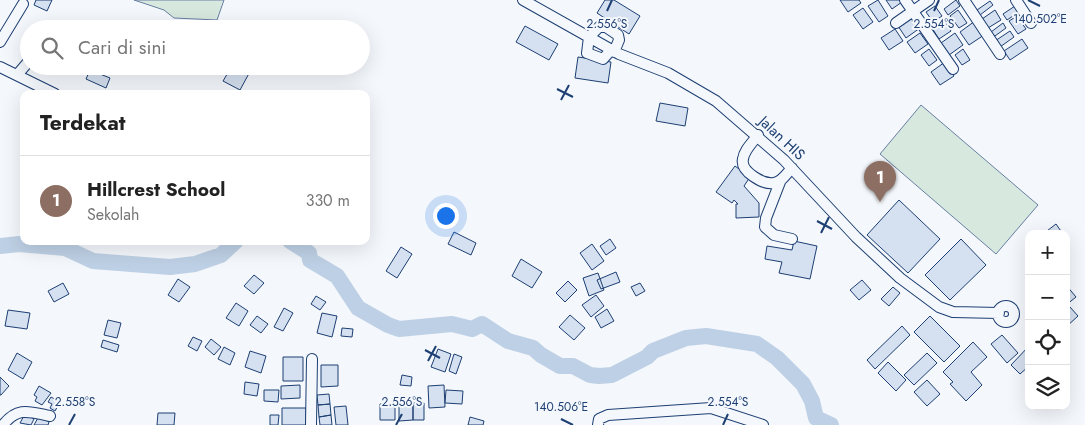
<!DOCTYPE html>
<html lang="id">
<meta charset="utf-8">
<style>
:root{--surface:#fff;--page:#f6f6f6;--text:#222;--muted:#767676;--line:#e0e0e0;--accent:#b45309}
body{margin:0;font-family:Jost,sans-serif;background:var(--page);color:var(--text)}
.controls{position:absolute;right:15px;bottom:15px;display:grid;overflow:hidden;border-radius:10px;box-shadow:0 5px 20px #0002}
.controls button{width:45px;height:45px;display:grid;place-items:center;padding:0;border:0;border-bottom:1px solid var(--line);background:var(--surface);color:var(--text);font:25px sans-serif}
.you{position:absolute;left:445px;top:215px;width:18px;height:18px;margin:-12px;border:4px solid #fff;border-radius:50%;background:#1a73e8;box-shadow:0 0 0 8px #1a73e833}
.badge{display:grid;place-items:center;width:32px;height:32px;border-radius:50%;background:var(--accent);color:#fff;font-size:16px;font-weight:700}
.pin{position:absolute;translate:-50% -41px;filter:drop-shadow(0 1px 2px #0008)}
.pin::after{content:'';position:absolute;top:26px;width:18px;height:15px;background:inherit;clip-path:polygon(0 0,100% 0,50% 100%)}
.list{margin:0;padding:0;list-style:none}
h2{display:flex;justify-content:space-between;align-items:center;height:65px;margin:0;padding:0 20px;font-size:21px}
h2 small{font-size:16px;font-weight:400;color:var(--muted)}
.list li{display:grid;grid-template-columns:32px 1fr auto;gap:15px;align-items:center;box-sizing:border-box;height:90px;padding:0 20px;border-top:1px solid var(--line)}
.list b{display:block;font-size:19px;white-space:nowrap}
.list p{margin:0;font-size:16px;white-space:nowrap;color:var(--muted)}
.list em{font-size:16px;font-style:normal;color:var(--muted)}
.icon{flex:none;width:28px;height:28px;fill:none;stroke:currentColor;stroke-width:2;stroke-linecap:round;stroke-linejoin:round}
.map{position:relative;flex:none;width:1085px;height:425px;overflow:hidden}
.search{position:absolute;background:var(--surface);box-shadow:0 5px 20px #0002;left:20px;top:20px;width:350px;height:55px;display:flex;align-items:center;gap:12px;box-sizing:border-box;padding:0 18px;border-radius:28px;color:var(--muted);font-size:19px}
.panel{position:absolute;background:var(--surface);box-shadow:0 5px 20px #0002;left:20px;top:90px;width:350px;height:155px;border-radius:10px}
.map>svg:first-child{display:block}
.green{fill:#d7e8df;stroke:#687fa3}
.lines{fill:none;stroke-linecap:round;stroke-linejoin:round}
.stream{stroke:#bed0e5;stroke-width:2.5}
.river{stroke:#bed0e5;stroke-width:16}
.building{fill:#d5e0f0;stroke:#1d3f73}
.minor-casing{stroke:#1d3f73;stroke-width:12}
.minor{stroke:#f4f7fb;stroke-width:10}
.ticks{fill:none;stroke:#1d3f73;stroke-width:2}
.labels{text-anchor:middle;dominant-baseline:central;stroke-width:4;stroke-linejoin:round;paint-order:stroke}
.street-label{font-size:15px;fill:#1d3f73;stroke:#f4f7fb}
.ticks-label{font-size:12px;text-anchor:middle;fill:#1d3f73;stroke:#f4f7fb;stroke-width:4;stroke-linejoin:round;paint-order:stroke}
</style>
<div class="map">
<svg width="1085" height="425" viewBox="0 0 1085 425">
<rect width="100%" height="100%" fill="#f4f7fb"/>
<path class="green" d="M134,0H224L217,20L174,18L164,10Z
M921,105L1038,205L996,254L880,154Z"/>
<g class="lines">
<path class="stream" d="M815,425L816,418"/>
<path class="river" d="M290,241L309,253L310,260L337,276L358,308L388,325L399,329L452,324L472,329L482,324L508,341L533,348L541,355L560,366H573L590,375L599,376L612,375L647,357L653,351L686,338L706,336L757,344L777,358L803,384L812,401L816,418L831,425
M0,246L19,244L65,248L93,261L170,267L195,264L221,255L236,241"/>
</g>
<path class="building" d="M36,0H52L47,11L34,5Z
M605,0H614L640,16L629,34L597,13Z
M840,0H859L861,3L848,12Z
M878,0L888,16L879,22L868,6Z
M886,0H901L902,2L892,9Z
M956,0L960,6L948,15L944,9Z
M990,1L993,5L980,15L977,10Z
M935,6L942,16L933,22L926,12Z
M1015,6L1019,12L1007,20L1003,14Z
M863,8L873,22L863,29L853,15Z
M958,10L967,23L959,28L950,16Z
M995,10L1001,20L988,28L982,19Z
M912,16L920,28L906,38L898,26Z
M1017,16L1026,29L1018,34L1009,21Z
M944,20L951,31L939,39L932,28Z
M975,21L984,35L969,45L960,32Z
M1003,23L1006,28L995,36L991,32Z
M525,26L558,44L549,60L516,42Z
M895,29L903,41L889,50L881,38Z
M1010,31L1014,37L1000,47L995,41Z
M920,33L928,44L915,53L907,42Z
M955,33L963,45L949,55L941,43Z
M1022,39L1028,48L1010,60L1004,51Z
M929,49L937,60L929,66L921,55Z
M963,49L970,60L962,65L955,55Z
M578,57L611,62L608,83L575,78Z
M945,62L954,76L940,85L931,72Z
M232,66H253L240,90L223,81Z
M90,70L110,78L106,88L86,79Z
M660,103L688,108L685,126L656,121Z
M735,166L750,177L744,186L759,203V217L736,218V204H738L734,200L732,203L716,192Z
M899,200L940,239L908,273L867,235Z
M1056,224L1063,234H1043Z
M454,232L476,243L471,255L448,244Z
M610,239L616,248L606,255L600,246Z
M961,239L986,265L950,300L925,275Z
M794,241L817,246L810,279L779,273L782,262L765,259L767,246L792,250Z
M592,244L604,261L592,270L580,253Z
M401,247L412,254L397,278L386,271Z
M521,259L542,272L532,288L512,276Z
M616,272L620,282L601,289L597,280Z
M598,273L604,290L589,296L583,278Z
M254,275L264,283L254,294L244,286Z
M178,279L190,287L179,302L168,295Z
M862,280L871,290L859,300L850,290Z
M568,281L577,290L565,302L556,293Z
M63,283L69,294L54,302L48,291Z
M640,283L645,291L636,296L631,287Z
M1066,285L1076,297L1066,305Z
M893,287L900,293L889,306L881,299Z
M596,295L604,306L591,317L582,305Z
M316,296L326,302L320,310L311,304Z
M236,303L248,311L239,326L226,318Z
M1070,307L1078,316L1066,327V310Z
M284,308L293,313L283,331L274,327Z
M607,309L614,321L601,328L595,317Z
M8,310L30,313L27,329L5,326Z
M322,313L337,316L332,337L317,333Z
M570,315L585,328L574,340L559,327Z
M257,316L268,324L261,333L250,325Z
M930,316L960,346L944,362L914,332Z
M108,320L121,323L117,338L104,335Z
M902,326L910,335L875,369L867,360Z
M342,328L353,329L352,337L341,336Z
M1002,335L1018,353L1007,363L991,344Z
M193,337L202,341L197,351L188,346Z
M211,339L221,347L214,355L205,347Z
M103,340L119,345L117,352L101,347Z
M973,342L987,357L971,372L982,385L966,401L950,384L953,382L943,372Z
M1029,346V366L1020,374L1011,365Z
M224,347L235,353L230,365L218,359Z
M438,349L451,354L445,372L431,367Z
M250,351L266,356L261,373L245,367Z
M17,353L32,362L23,379L8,370Z
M927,353L937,363L914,385L904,375Z
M454,354L462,357L456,374L449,371Z
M283,357H303V381H283Z
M888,362L906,380L896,391L878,373Z
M321,365H338V386L321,387Z
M402,375L412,377L411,386L400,385Z
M0,377L9,386L1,395H0Z
M927,380L940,394L927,406L914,392Z
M245,382L259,384L257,396L244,394Z
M300,385V398L281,399V386Z
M444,385L445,407L429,408L428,386Z
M39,386L51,393L42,405L35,401L37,397L34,395Z
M264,390H279L278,402L264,401Z
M446,390L463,391L462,404L445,403Z
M329,394L330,404L318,405L317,395Z
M51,397L60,402L55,411L50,408L52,404L48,402Z
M399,403H413V420L399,421Z
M413,403H424V420H413Z
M330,404L331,415L319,417L318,405Z
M380,404H395V420H380Z
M346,406L348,425H336L334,407Z
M282,408H306V425H282Z
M158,413H175L174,425H157Z
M25,414L34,419L31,425L20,423Z
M270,415H279L278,425H270Z
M331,415L332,425H320L319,417Z
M39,416L49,422L48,425H34Z
M470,417L484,421L483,425H468Z"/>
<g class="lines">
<g class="minor-casing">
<path id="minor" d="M523,0L619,54L668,73L716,101L784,160L856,237L900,278L939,307L953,312L999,313
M905,0L953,69
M964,0L1000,54
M1016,0L1031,23
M896,23L929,0
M57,29L59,27
M0,42L23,4
M611,50L603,59L587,53L589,37L599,27H606L618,35L619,40L614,52
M0,67L55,94
M17,75L29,61
M758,135C753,142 744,150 743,159C740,171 763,185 774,183C782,182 787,173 792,168
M780,182L766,218L765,227L774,235L792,239
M998 314a8 8 0 1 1 16 0a8 8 0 1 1-16 0Z
M3,425C18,406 30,412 50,416
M311,425L312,359
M598,425L599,419L608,415L711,408L763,425"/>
</g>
<use href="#minor" class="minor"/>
</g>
<path class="ticks" d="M1028,0L1040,6M607,11L612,0M934,11L939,0M557,89L573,97M561,100L569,85M817,221L832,229M821,233L829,217M425,350L440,358M428,361L436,346M561,419L573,425M69,425L75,414M396,425L402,414M723,425L728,414"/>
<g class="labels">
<g class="street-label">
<text transform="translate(782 138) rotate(43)">Jalan HIS</text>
</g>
</g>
<g class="ticks-label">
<text x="1040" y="23">140.502°E</text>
<text x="607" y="28">2.556°S</text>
<text x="934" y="28">2.554°S</text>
<text x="75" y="406">2.558°S</text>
<text x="402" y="406">2.556°S</text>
<text x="728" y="406">2.554°S</text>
<text x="561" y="411">140.506°E</text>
</g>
</svg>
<div class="controls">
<button>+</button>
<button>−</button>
<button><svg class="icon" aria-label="locate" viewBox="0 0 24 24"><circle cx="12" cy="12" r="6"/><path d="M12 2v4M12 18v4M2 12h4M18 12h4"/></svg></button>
<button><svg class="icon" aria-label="layers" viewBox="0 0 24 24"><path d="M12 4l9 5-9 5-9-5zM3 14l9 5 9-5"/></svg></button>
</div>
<div class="you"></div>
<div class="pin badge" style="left:880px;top:202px;background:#8d6e63">1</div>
<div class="search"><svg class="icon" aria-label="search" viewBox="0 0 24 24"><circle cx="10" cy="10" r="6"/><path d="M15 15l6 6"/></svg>Cari di sini</div>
<section class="panel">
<h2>Terdekat<small></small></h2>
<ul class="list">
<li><span class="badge" style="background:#8d6e63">1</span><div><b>Hillcrest School</b><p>Sekolah</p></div><em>330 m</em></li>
</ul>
</section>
</div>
